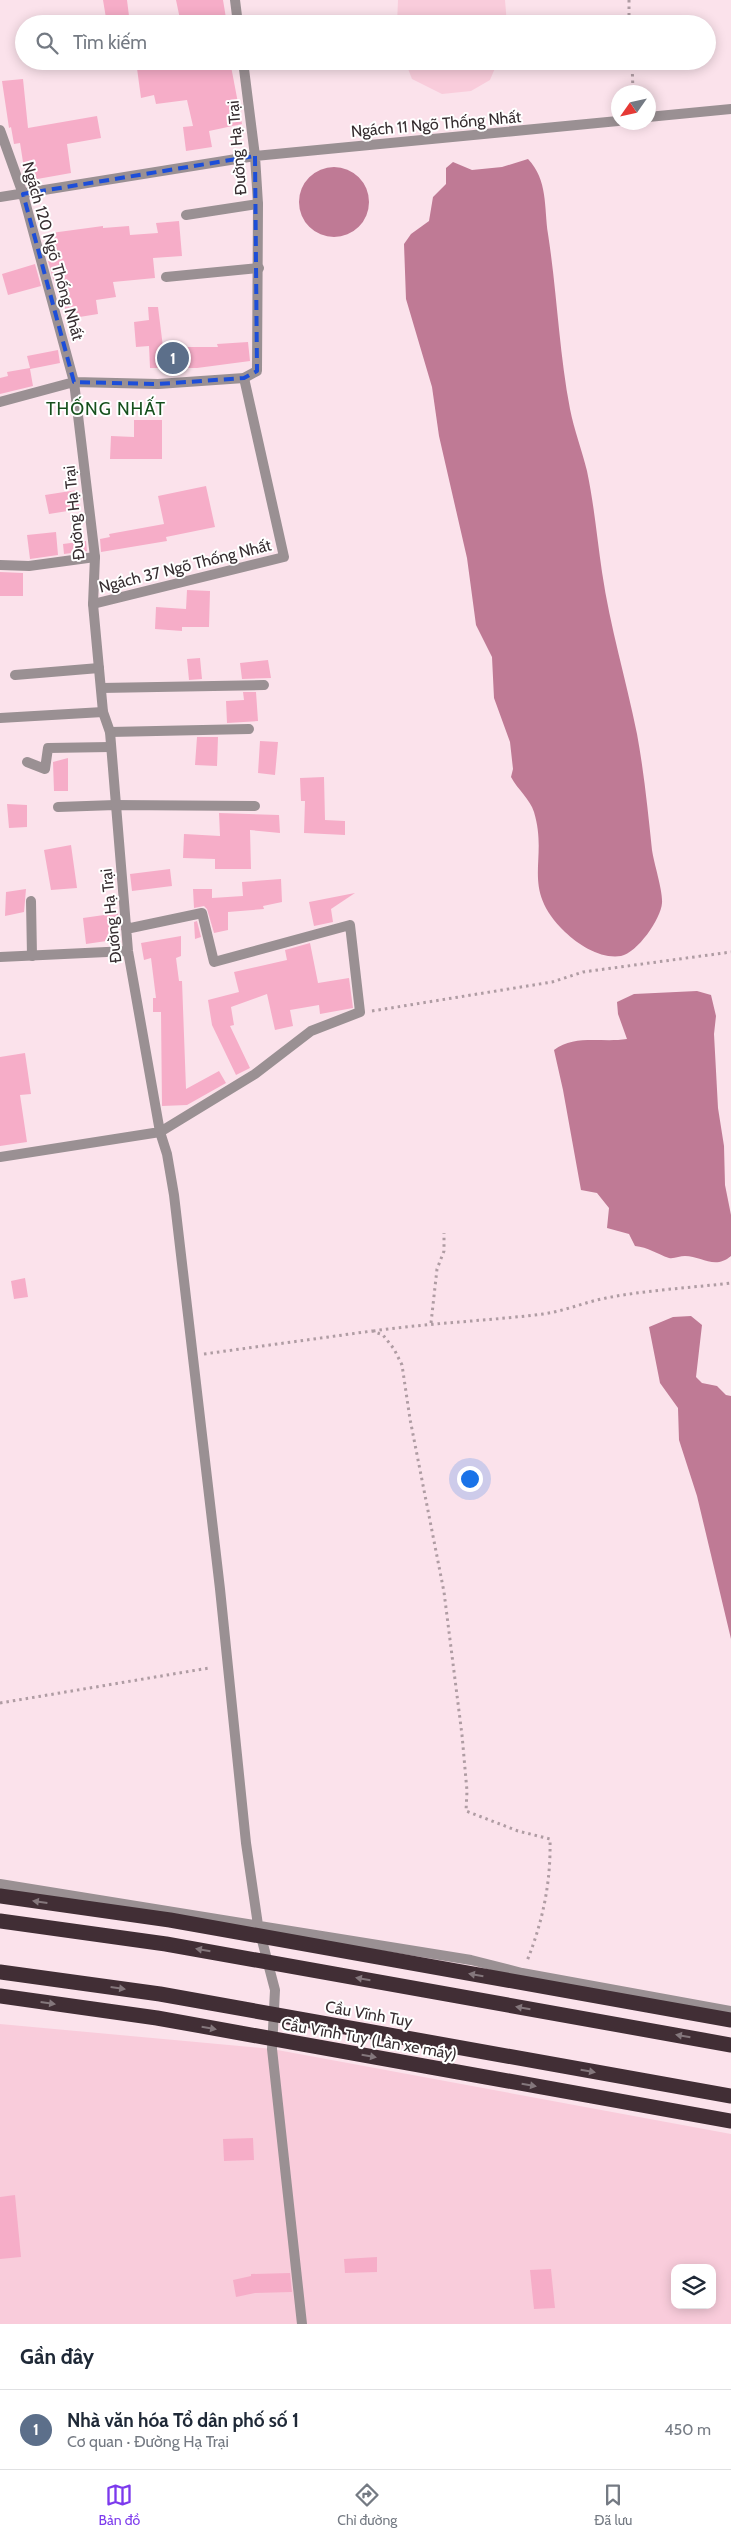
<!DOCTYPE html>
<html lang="vi">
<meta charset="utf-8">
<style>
:root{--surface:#fff;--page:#f6f6f7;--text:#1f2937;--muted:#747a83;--line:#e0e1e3;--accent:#7c3aed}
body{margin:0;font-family:Cabin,sans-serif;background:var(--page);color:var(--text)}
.controls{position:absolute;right:15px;bottom:15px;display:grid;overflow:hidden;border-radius:10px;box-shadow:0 2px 12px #0003}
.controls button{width:45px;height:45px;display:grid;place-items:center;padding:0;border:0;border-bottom:1px solid var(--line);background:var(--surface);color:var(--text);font:25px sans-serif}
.compass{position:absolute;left:611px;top:85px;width:45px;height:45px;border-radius:50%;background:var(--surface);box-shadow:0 2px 12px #0003;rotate:236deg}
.you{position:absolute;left:469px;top:1478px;width:18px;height:18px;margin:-12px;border:4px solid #fff;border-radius:50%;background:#1a73e8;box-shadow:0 0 0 8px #1a73e833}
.badge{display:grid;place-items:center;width:32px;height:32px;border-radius:50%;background:var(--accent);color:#fff;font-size:16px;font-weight:700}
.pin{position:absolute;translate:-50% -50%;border:2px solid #fff;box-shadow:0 1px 5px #0006}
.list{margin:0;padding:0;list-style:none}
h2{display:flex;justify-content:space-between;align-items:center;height:65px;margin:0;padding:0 20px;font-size:21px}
h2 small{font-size:16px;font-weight:400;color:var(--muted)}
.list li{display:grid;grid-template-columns:32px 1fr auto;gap:15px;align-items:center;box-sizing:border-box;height:80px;padding:0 20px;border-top:1px solid var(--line)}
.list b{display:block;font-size:19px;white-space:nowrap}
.list p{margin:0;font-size:16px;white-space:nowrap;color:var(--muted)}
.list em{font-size:16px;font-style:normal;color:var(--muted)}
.icon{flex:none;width:28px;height:28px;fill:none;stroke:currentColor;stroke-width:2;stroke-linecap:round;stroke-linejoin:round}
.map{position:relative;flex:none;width:731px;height:2324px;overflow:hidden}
.search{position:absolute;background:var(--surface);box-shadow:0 2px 12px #0003;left:15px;right:15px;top:15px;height:55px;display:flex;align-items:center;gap:12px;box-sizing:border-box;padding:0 18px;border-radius:28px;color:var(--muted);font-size:19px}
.sheet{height:145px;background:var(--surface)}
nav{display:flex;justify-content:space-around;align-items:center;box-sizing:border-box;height:70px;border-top:1px solid var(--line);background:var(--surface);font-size:14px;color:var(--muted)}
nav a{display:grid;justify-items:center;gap:2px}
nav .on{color:var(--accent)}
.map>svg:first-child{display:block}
.green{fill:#f9ccdb;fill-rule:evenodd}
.water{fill:#bf7a95}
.building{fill:#f6adc8}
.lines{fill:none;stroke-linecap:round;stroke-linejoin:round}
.path{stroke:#af9ca3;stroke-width:3;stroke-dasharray:2.5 4;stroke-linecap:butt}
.lane{stroke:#9a9093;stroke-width:10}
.street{stroke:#9a9093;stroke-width:10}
.highway{stroke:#412e35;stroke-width:15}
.oneway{fill:#84777c}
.marked{fill:none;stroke:#1d4ed8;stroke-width:4;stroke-dasharray:10 6;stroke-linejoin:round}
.labels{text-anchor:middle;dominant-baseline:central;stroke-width:4;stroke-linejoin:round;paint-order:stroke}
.street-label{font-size:16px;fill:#362d30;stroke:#fff}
.neighbourhood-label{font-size:18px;letter-spacing:1px;fill:#16501d;stroke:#fff}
</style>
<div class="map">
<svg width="731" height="2324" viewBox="0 0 731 2324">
<rect width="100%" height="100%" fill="#fbe2eb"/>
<path class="green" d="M398,0H505L507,24H397Z
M405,61H498L490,80L471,91L442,94L412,79Z
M0,2024L272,2049L731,2134V2324H0ZM675,2268H712V2305H675Z"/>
<path class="water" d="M528,159C548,180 544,207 548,234C557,292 559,351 570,409C574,430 582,450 587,471C594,504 597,538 602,572C610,627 626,679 637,734C644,772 648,812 652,850C654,864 663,891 662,903C661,919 637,953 621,956C601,959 580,946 565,932C519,887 549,862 534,812C530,799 518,790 511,777L513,769L510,742L494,698L492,657L476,625L467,558L439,436L432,387L406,299L404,244L411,234L429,221L433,197L446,184V168L453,162L472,170L502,167Z
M299 202a35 35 0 1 1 70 0a35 35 0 1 1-70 0Z
M697,991L711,995L716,1016L714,1034L718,1108L724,1146L725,1185L731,1215V1256C715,1270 701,1256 685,1256C680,1256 674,1259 669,1258C657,1254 648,1247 635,1246L629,1234L607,1228L609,1208L597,1193L581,1190L563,1090L554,1050C575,1034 602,1043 627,1039L618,1014L617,1002L634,994Z
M691,1316L702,1325L696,1377L702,1383L717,1386L726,1395L731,1396V1639L697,1496L679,1440L678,1408L660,1383L649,1327L673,1317Z"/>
<path class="building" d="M103,0H127L130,24H107Z
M176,0H223L227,24H181Z
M136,61H230L242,124L209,131L212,147L186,151L183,127L193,126L187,100L156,104L154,95L141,98Z
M23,79L28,128L97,116L101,138L67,144L71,173L26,181L20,143L14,144L11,127L9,128L2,81Z
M179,221L182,256L153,258L155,278L113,282L116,297L96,300L98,314L67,319L60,281L54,282L48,261L55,259L51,233L103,226V228L129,226L130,235L158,233L156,223Z
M35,264L41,286L8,295L2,274Z
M148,307H158L163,347H218L217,344L248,342L250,361L197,368H150L149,346L136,347L134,322L149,320Z
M58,350L60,363L30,369L33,386L0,394V378L8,376L7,372L30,368L27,356Z
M134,420H162V459H110L111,436L134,437Z
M206,486L215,527L166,537L167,541L101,552L100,539L110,537L109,534L164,524L158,496Z
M77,490L80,509L49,514L45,495Z
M56,532L58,555L30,559L27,535Z
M86,541L87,551L64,554L63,544Z
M0,572L23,573V596H0Z
M187,590L210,591L209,627H182V631L155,629L156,607L186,609Z
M200,658L202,679L189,680L187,659Z
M268,660L271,678L242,679L240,663Z
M243,692H256L258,721L227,723L226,701L244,700Z
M197,737H218L217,766L195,765Z
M260,741L278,742L275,775L258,773Z
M68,758V791H54L53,762Z
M324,777L325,820L345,821V835L304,833L305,801H301L300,778Z
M7,804L27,805V827L9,828Z
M219,813L279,815L280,833L250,830L251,869H215V859L183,858L184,834L220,836Z
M71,845L77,888L51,890L44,850Z
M170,869L172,886L132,891L130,874Z
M281,879L282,902L263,906L264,909L228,912V930L214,933L207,909L204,906L194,908L193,889H212V898L243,896L242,882Z
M26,889L24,912L5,916L6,892Z
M355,893L331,909L333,922L314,926L309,902Z
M118,913L120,939L86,944L83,918Z
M197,921L201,937L195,939L194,922Z
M181,936V956L176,958L179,981H182L186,1089L219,1071L226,1083L187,1105L162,1106L161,1012H153V998H156L151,958L144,960L141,943Z
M310,943L318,983L349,978L353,1008L320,1014L319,1005L290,1010L293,1026L275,1030L267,994L231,1007L234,1025L230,1026L250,1068L236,1075L212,1025L208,1000L239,992L234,972L287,960L285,950Z
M25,1053L31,1094L20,1095L27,1142L0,1146V1057Z
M25,1278L28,1297L14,1299L11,1281Z
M253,2138L254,2160L224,2161L223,2139Z
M15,2195L21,2257L0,2259V2197Z
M377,2257V2272L345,2273L344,2259Z
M551,2269L555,2308L534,2309L530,2270Z
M290,2273L292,2292L255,2293L236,2297L233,2280L251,2276V2274Z"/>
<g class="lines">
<path class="path" d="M629,0V24
M632,61L633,92
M372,1011L552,982L583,972L731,952
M431,1323L437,1269L444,1251V1233
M373,1331C429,1323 486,1321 543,1314C565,1311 585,1302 606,1298C647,1290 689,1288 731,1283
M204,1354L372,1331L383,1335L394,1349L402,1365L410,1419L444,1592L462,1735L467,1791L466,1811L518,1831L550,1839C551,1882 543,1921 527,1961
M0,1703L209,1668"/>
<path class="lane" d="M186,215L258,204
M166,277L259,268
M0,565L29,566L95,557
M93,604L284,557L244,378
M15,675L99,668
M101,688L264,685
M0,718L103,712
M110,732L249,729
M27,762L45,769L48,748L110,747
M58,807L115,805L255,806
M31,901L32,956
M160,1132L167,1154L174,1195L220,1589L246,1843L258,1925L275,1990L272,2049L302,2324
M0,1884L471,1960L522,1973L731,2011"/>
<path class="street" d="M235,0L238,24
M648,117L731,109
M0,130L23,194L74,382L0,402
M0,197L255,156L618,121
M0,957L128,951
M160,1132L128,951L110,732L103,712L93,604L95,557L74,382L158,384L244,378L257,371L258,204L255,156L243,61
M0,1157L160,1132L255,1074L311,1031L360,1012L350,925L214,962L202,913L126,929"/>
<path class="highway" d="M0,1896L170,1920L731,2020
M0,1921L166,1944L731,2045
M0,1972L160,1994L731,2096
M0,1996L157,2018L731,2121"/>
</g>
<defs><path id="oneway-solid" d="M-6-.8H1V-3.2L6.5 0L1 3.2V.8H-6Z" transform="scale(1.25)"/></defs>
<g class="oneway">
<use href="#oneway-solid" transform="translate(40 1902) rotate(-172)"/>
<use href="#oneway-solid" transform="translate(203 1950) rotate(-170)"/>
<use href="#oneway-solid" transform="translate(476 1975) rotate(-170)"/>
<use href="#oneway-solid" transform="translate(363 1979) rotate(-170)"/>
<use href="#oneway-solid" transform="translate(118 1988) rotate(8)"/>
<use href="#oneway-solid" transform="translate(48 2003) rotate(8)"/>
<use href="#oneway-solid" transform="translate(523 2008) rotate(-170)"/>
<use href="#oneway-solid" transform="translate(209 2028) rotate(10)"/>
<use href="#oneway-solid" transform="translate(683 2036) rotate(-170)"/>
<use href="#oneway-solid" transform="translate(369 2056) rotate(10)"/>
<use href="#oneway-solid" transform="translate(588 2071) rotate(10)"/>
<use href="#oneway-solid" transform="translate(529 2085) rotate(10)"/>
</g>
<path class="marked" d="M255,156L257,371L244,378L158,384L74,382L23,194Z"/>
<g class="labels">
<g class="street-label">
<text transform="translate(436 124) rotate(-5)">Ngách 11 Ngõ Thống Nhất</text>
<text transform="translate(237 148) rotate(-95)">Đường Hạ Trại</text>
<text transform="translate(53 251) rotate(74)">Ngách 120 Ngõ Thống Nhất</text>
<text transform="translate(74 513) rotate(-96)">Đường Hạ Trại</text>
<text transform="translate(185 566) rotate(-14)">Ngách 37 Ngõ Thống Nhất</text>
<text transform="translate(111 916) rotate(-96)">Đường Hạ Trại</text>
<text transform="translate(369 2014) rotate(10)">Cầu Vĩnh Tuy</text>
<text transform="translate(369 2039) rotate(10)">Cầu Vĩnh Tuy (Làn xe máy)</text>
</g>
<g class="neighbourhood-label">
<text x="106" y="409">THỐNG NHẤT</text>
</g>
</g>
</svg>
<div class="controls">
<button><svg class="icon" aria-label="layers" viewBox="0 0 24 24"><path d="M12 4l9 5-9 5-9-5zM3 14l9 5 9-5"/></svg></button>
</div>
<svg class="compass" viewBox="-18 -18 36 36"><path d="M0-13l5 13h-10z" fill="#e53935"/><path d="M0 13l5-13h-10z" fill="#747a83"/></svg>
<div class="you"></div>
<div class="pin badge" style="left:173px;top:358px;background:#5c6f8a">1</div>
<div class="search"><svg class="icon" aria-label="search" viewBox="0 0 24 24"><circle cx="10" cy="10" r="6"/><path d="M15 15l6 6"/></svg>Tìm kiếm</div>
</div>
<section class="sheet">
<h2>Gần đây<small></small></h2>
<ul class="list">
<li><span class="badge" style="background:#5c6f8a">1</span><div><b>Nhà văn hóa Tổ dân phố số 1</b><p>Cơ quan · Đường Hạ Trại</p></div><em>450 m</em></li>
</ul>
</section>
<nav>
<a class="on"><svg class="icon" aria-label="map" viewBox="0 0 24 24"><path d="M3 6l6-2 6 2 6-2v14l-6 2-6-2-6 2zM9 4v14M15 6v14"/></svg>Bản đồ</a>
<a><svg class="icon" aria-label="directions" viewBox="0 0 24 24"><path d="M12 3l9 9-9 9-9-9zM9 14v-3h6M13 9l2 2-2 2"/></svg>Chỉ đường</a>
<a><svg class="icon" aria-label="saved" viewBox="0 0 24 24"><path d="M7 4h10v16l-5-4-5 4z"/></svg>Đã lưu</a>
</nav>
